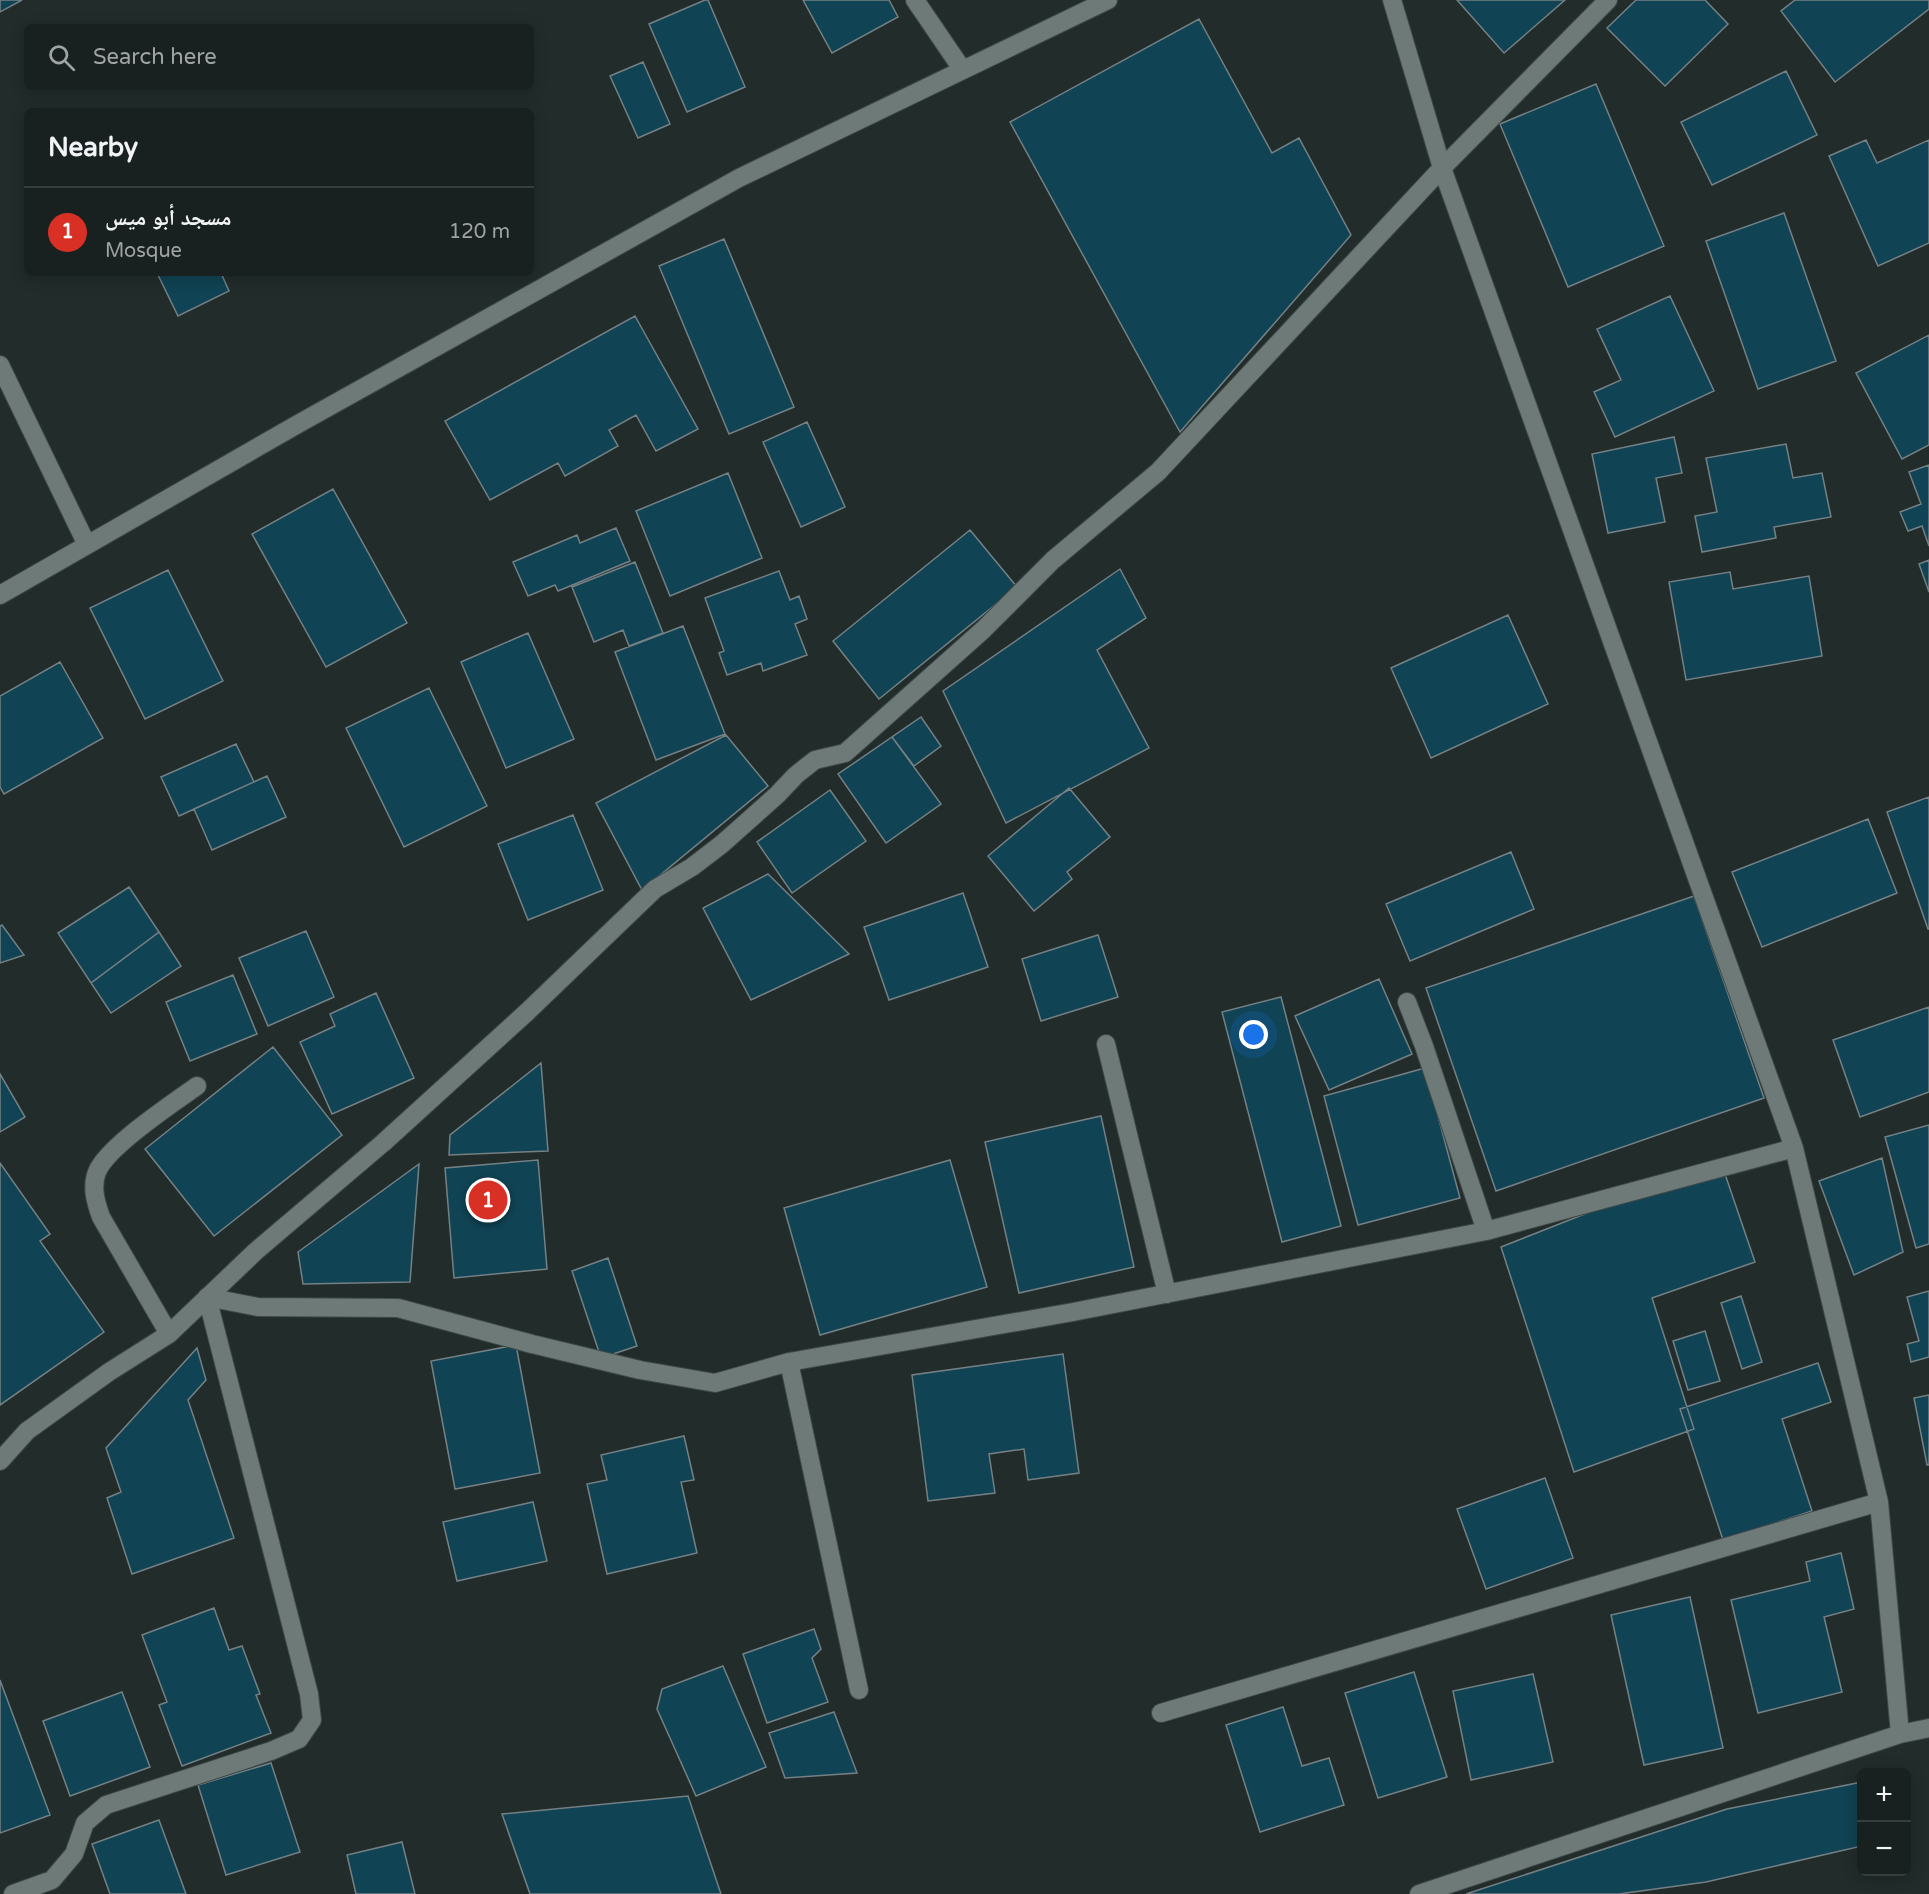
<!DOCTYPE html>
<meta charset="utf-8">
<style>
:root{--surface:#192120;--page:#262e2d;--text:#f1f3f6;--muted:#9fa3a5;--line:#373e3e;--accent:#d93025}
body{margin:0;font-family:"Varela Round","Noto Naskh Arabic",sans-serif;background:var(--page);color:var(--text)}
.controls{position:absolute;right:18px;bottom:18px;display:grid;overflow:hidden;border-radius:9px;box-shadow:0 3px 15px #0003}
.controls button{width:54px;height:54px;display:grid;place-items:center;padding:0;border:0;border-bottom:2px solid var(--line);background:var(--surface);color:var(--text);font:30px sans-serif}
.you{position:absolute;left:1254px;top:1035px;width:21px;height:21px;margin:-15px;border:4px solid #fff;border-radius:50%;background:#1a73e8;box-shadow:0 0 0 9px #1a73e833}
.badge{display:grid;place-items:center;width:39px;height:39px;border-radius:50%;background:var(--accent);color:#fff;font-size:20px;font-weight:700}
.pin{position:absolute;translate:-50% -50%;border:3px solid #fff;box-shadow:0 2px 6px #0006}
.list{margin:0;padding:0;list-style:none}
h2{display:flex;justify-content:space-between;align-items:center;height:78px;margin:0;padding:0 24px;font-size:26px}
h2 small{font-size:20px;font-weight:400;color:var(--muted)}
.list li{display:grid;grid-template-columns:39px 1fr auto;gap:18px;align-items:center;box-sizing:border-box;height:90px;padding:0 24px;border-top:2px solid var(--line)}
.list b{display:block;font-size:22px;white-space:nowrap}
.list p{margin:0;font-size:20px;white-space:nowrap;color:var(--muted)}
.list em{font-size:20px;font-style:normal;color:var(--muted)}
.icon{flex:none;width:33px;height:33px;fill:none;stroke:currentColor;stroke-width:2;stroke-linecap:round;stroke-linejoin:round}
.map{position:relative;flex:none;width:1929px;height:1894px;overflow:hidden}
.search{position:absolute;background:var(--surface);box-shadow:0 3px 15px #0003;left:24px;top:24px;width:510px;height:66px;display:flex;align-items:center;gap:15px;box-sizing:border-box;padding:0 21px;border-radius:9px;color:var(--muted);font-size:22px}
.panel{position:absolute;background:var(--surface);box-shadow:0 3px 15px #0003;left:24px;top:108px;width:510px;height:168px;border-radius:9px}
.map>svg:first-child{display:block}
.building{fill:#104353;stroke:#758085;stroke-width:1.5}
.lines{fill:none;stroke-linecap:round;stroke-linejoin:round}
.minor-casing{stroke:#3f4848;stroke-width:20}
.minor{stroke:#6d7a78;stroke-width:18}
</style>
<div class="map">
<svg width="1929" height="1894" viewBox="0 0 1929 1894">
<rect width="100%" height="100%" fill="#212c2b"/>
<path class="building" d="M0,0H22L0,12Z
M705,0H708L745,87L687,112L649,24Z
M803,0H889L898,17L832,53Z
M1457,0H1565L1504,53Z
M1636,0H1705L1728,24L1665,86L1607,28Z
M1795,0H1929V9L1835,82L1781,11Z
M1199,19L1272,153L1299,138L1351,235L1180,432L1010,122Z
M643,62L670,124L638,138L610,76Z
M1786,71L1817,135L1712,185L1681,122Z
M1596,84L1664,246L1568,287L1500,124Z
M1866,140L1877,163L1929,140V243L1878,266L1829,156Z
M1784,213L1836,361L1758,389L1706,241Z
M724,239L794,407L729,434L659,266Z
M157,273H221L229,291L178,316Z
M1670,296L1714,391L1615,437L1594,392L1621,380L1597,329Z
M635,316L698,429L656,451L636,415L609,430L618,446L565,476L558,463L490,500L445,421Z
M1929,335V445L1902,459L1856,373Z
M807,422L845,507L801,527L763,442Z
M1674,437L1682,473L1656,478L1665,522L1608,533L1592,454Z
M1786,444L1793,478L1822,473L1831,517L1774,527L1776,538L1702,552L1695,516L1717,512L1706,458Z
M1929,465V546L1922,526L1908,531L1900,512L1921,504L1909,472Z
M728,473L762,558L670,596L636,511Z
M333,489L407,623L326,667L252,534Z
M616,528L630,561L558,591L555,585L528,596L513,562L577,535L580,543Z
M970,530L1017,587L879,699L833,641Z
M1929,560V592L1919,564Z
M635,562L663,633L629,646L623,630L594,642L572,587Z
M1120,569L1146,618L1097,650L1149,748L1006,823L943,691Z
M168,570L223,681L145,719L90,608Z
M779,571L790,600L799,596L807,619L795,624L807,655L763,671L761,663L727,675L719,653L724,651L705,598Z
M1730,572L1733,589L1809,576L1822,656L1686,680L1669,582Z
M1508,615L1548,704L1431,758L1391,668Z
M683,626L725,734L656,760L615,652Z
M528,633L574,739L506,768L461,662Z
M60,662L103,738L4,794L0,787V696Z
M429,688L487,806L404,847L346,728Z
M921,717L941,746L914,766L892,737Z
M726,735L768,786L642,890L596,803Z
M892,737L941,804L886,843L838,774Z
M236,744L254,782L179,816L161,777Z
M267,776L286,817L212,850L194,809Z
M1069,788L1110,837L1067,872L1072,879L1034,911L988,856Z
M830,790L866,841L792,893L757,842Z
M1929,797V929H1928L1887,812Z
M573,815L603,890L528,920L498,844Z
M1868,819L1897,893L1762,947L1732,872Z
M1511,852L1534,909L1410,961L1386,904Z
M768,874L849,954L751,1000L703,908Z
M129,887L159,932L91,983L58,933Z
M963,893L988,967L889,1000L864,927Z
M1694,896L1764,1098L1496,1191L1426,988Z
M2,925L24,955L0,963V926Z
M306,931L334,997L268,1026L239,958Z
M159,932L181,966L111,1013L91,983Z
M1098,935L1118,997L1041,1021L1022,959Z
M233,975L257,1034L190,1061L166,1002Z
M1379,979L1412,1054L1329,1090L1295,1016Z
M376,993L414,1078L332,1114L300,1042L335,1026L330,1014Z
M1281,997L1341,1226L1282,1242L1222,1012Z
M1929,1007V1092L1860,1117L1833,1040Z
M273,1047L342,1135L214,1236L145,1149Z
M541,1063L548,1151L449,1155L450,1135Z
M1425,1068L1460,1198L1358,1225L1324,1096Z
M0,1074L25,1117L0,1132Z
M1101,1116L1134,1267L1019,1293L985,1142Z
M1929,1125V1244L1916,1248L1885,1137Z
M1882,1158L1903,1252L1854,1275L1819,1181Z
M538,1160L547,1269L454,1278L445,1168Z
M950,1160L987,1287L820,1335L784,1208Z
M0,1163L50,1234L40,1241L104,1332L0,1405Z
M419,1164L410,1282L303,1284L298,1252Z
M1725,1174L1755,1262L1652,1298L1694,1429L1574,1472L1501,1247L1610,1204Z
M608,1258L637,1346L601,1358L572,1271Z
M1929,1291V1357L1911,1362L1907,1344L1919,1341L1907,1297Z
M1741,1296L1762,1362L1742,1369L1721,1303Z
M1705,1331L1720,1381L1688,1390L1673,1341Z
M516,1345L540,1473L455,1489L431,1361Z
M197,1348L206,1380L188,1400L234,1538L132,1574L107,1498L121,1492L106,1448Z
M1063,1354L1079,1473L1028,1480L1024,1449L989,1454L995,1493L928,1501L912,1375Z
M1818,1363L1831,1402L1782,1419L1812,1511L1723,1540L1680,1409Z
M1929,1395V1465H1927L1914,1398Z
M684,1436L694,1480L681,1482L697,1553L607,1574L587,1484L607,1480L601,1455Z
M1545,1478L1573,1558L1486,1589L1457,1509Z
M533,1502L547,1561L457,1581L443,1522Z
M1841,1553L1854,1609L1824,1617L1842,1692L1758,1713L1731,1600L1810,1581L1806,1562Z
M1690,1597L1723,1748L1644,1765L1611,1615Z
M214,1608L229,1650L242,1646L260,1694L256,1695L271,1733L182,1766L159,1705L167,1702L142,1635Z
M814,1629L821,1649L812,1658L828,1702L767,1723L743,1654Z
M723,1666L766,1767L696,1796L657,1709L662,1689Z
M1414,1672L1447,1777L1378,1798L1345,1693Z
M1533,1674L1553,1762L1471,1780L1453,1691Z
M0,1680L50,1815L0,1833Z
M122,1692L150,1767L70,1796L43,1721Z
M1283,1707L1302,1766L1329,1758L1344,1805L1260,1832L1226,1725Z
M834,1712L857,1773L785,1778L769,1733Z
M271,1763L300,1852L226,1875L198,1785Z
M1862,1782V1846L1706,1882L1619,1894H1466L1727,1809Z
M688,1796L721,1894H530L502,1814Z
M159,1820L186,1894H110L92,1844Z
M402,1842L415,1894H356L347,1855Z"/>
<g class="lines">
<g class="minor-casing">
<path id="minor" d="M915,0L962,69
M1392,0L1442,168L1794,1148L1879,1502L1900,1734
M0,365L87,545
M0,595L298,424L739,178L1108,0
M1407,1002L1424,1046L1486,1231
M1106,1044L1167,1294
M207,1297L258,1307L398,1308L532,1344L640,1370L715,1383L789,1362L1073,1312L1486,1231L1794,1148
M169,1334L101,1217C96,1203 91,1187 97,1172C107,1147 173,1103 197,1086
M789,1362L859,1690
M0,1461L27,1431L109,1372L169,1334L256,1251L383,1143L527,1012L655,889L692,867L722,844L777,795L796,775L815,760L845,753L983,630L1053,560L1158,472L1442,168L1608,0
M1161,1713L1879,1502
M13,1894L52,1880L74,1854L85,1823L106,1805L271,1751L299,1739L312,1720L309,1694L207,1297
M1419,1894L1900,1734L1929,1728"/>
</g>
<use href="#minor" class="minor"/>
</g>
</svg>
<div class="controls">
<button>+</button>
<button>−</button>
</div>
<div class="you"></div>
<div class="pin badge" style="left:488px;top:1200px">1</div>
<div class="search"><svg class="icon" aria-label="search" viewBox="0 0 24 24"><circle cx="10" cy="10" r="6"/><path d="M15 15l6 6"/></svg>Search here</div>
<section class="panel">
<h2>Nearby<small></small></h2>
<ul class="list">
<li><span class="badge">1</span><div><b>مسجد أبو ميس</b><p>Mosque</p></div><em>120 m</em></li>
</ul>
</section>
</div>
